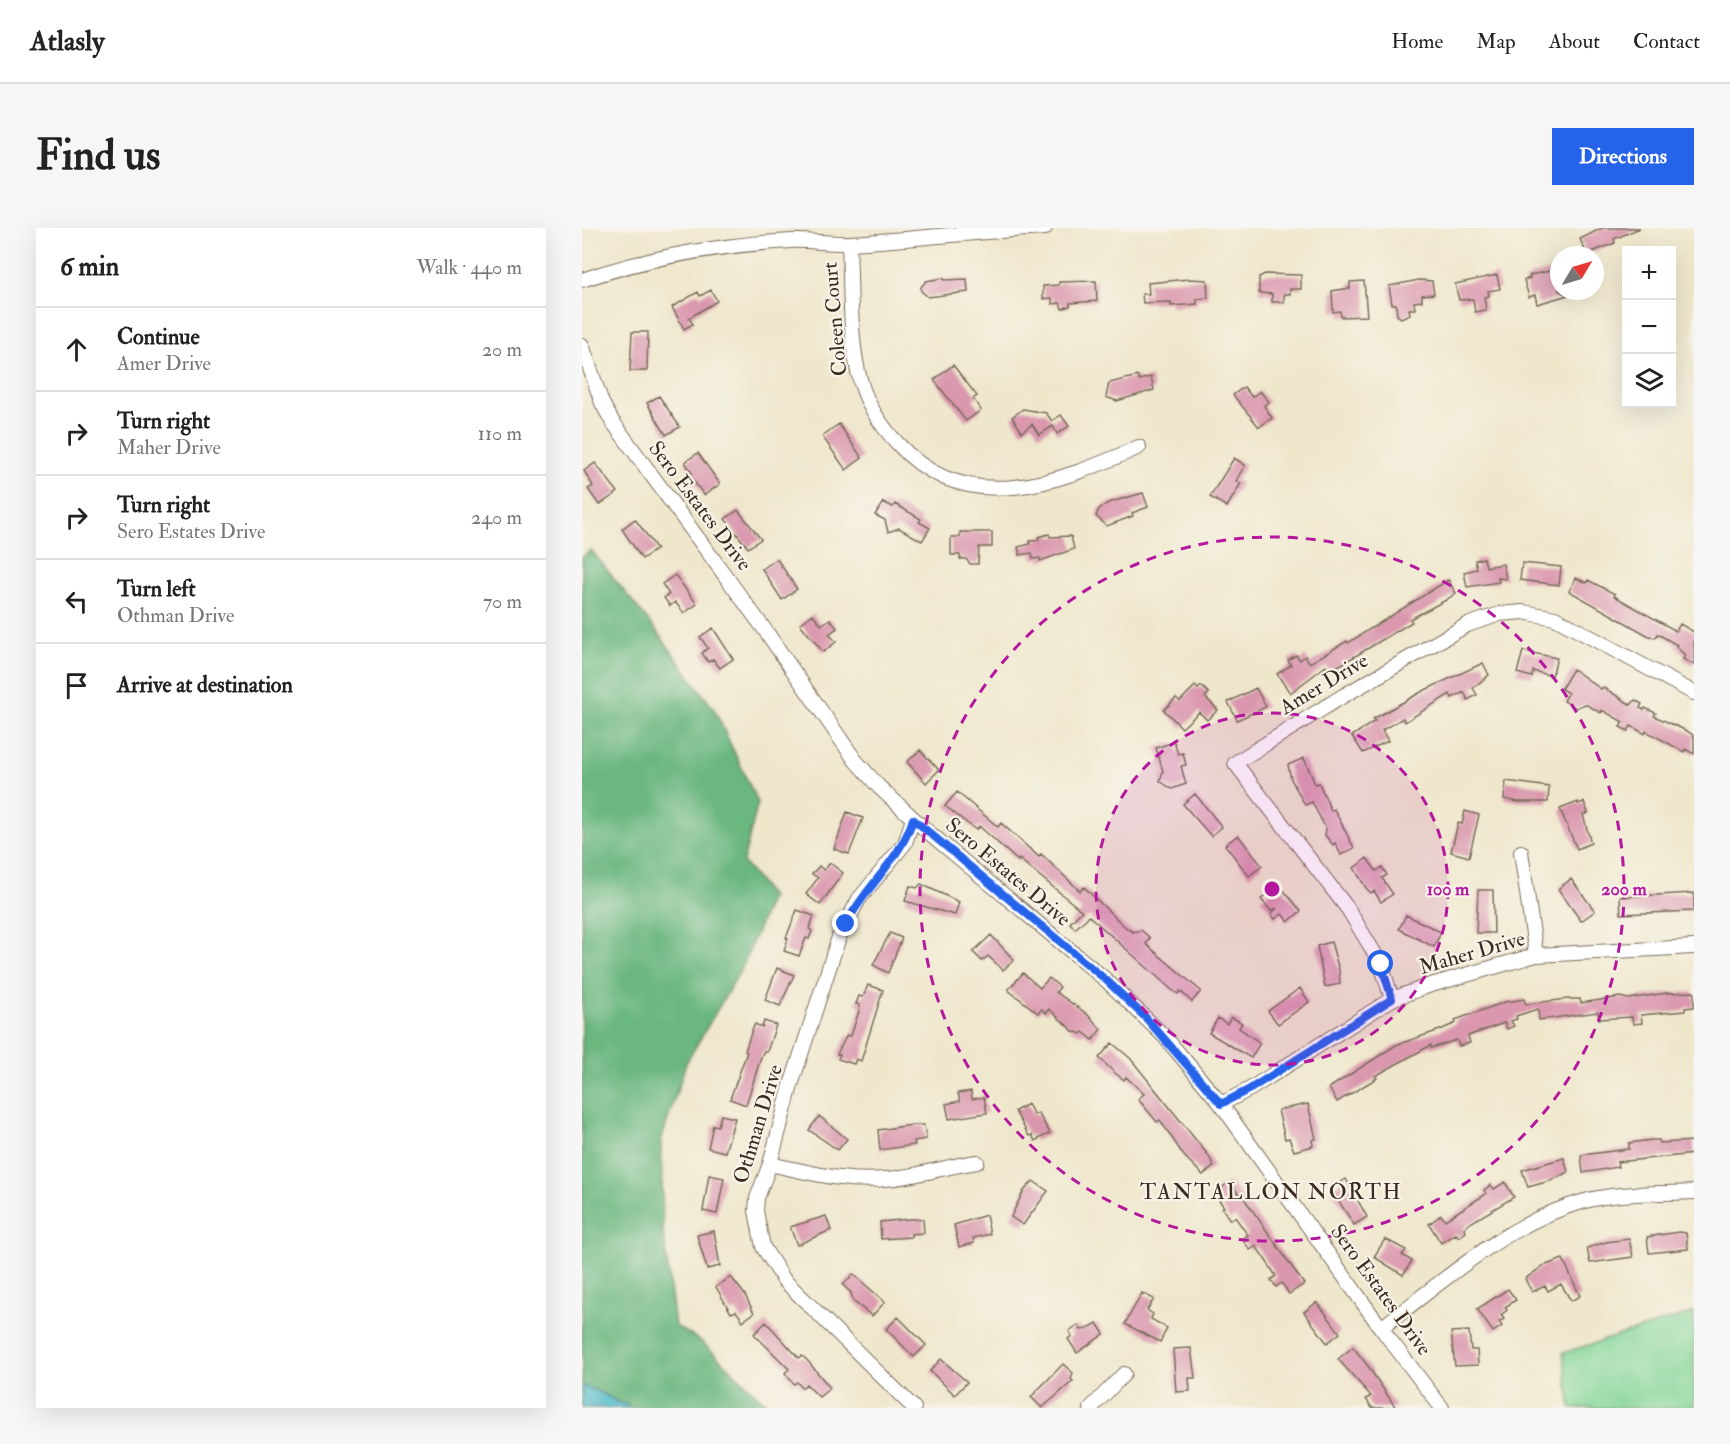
<!DOCTYPE html>
<meta charset="utf-8">
<style>
:root{--surface:#fff;--page:#f6f6f6;--text:#222;--muted:#767676;--line:#e0e0e0;--accent:#2563eb}
body{margin:0;font-family:"IM FELL Double Pica",serif;background:var(--page);color:var(--text)}
.controls{position:absolute;right:18px;top:18px;display:grid;overflow:hidden;border-radius:0px;box-shadow:0 6px 24px #0002}
.controls button{width:54px;height:54px;display:grid;place-items:center;padding:0;border:0;border-bottom:2px solid var(--line);background:var(--surface);color:var(--text);font:30px sans-serif}
.compass{position:absolute;left:968px;top:18px;width:54px;height:54px;border-radius:50%;background:var(--surface);box-shadow:0 6px 24px #0002;rotate:52deg}
.stop{position:absolute;width:18px;height:18px;margin:-14px;border:4px solid #2563eb;border-radius:50%;background:#fff}
.stop.end{background:#2563eb;border-color:#fff;box-shadow:0 2px 6px #0008}
.list{margin:0;padding:0;list-style:none}
h2{display:flex;justify-content:space-between;align-items:center;height:78px;margin:0;padding:0 24px;font-size:26px}
h2 small{font-size:20px;font-weight:400;color:var(--muted)}
.list li{display:grid;grid-template-columns:39px 1fr auto;gap:18px;align-items:center;box-sizing:border-box;height:84px;padding:0 24px;border-top:2px solid var(--line)}
.list b{display:block;font-size:22px;white-space:nowrap}
.list p{margin:0;font-size:20px;white-space:nowrap;color:var(--muted)}
.list em{font-size:20px;font-style:normal;color:var(--muted)}
.icon{flex:none;width:33px;height:33px;fill:none;stroke:currentColor;stroke-width:2;stroke-linecap:round;stroke-linejoin:round}
.map{position:relative;flex:none;width:1112px;height:1180px;overflow:hidden;border-radius:0px}
header{display:flex;align-items:center;gap:36px;box-sizing:border-box;height:84px;padding:0 30px;background:var(--surface);border-bottom:2px solid var(--line)}
header strong{font-size:28px}
nav{display:flex;gap:33px;margin-inline-start:auto;font-size:21px}
.intro{display:flex;align-items:center;justify-content:space-between;box-sizing:border-box;height:144px;padding:0 36px}
h1{margin:0;font-size:42px}
.button{padding:15px 27px;border-radius:0px;background:var(--accent);color:#fff;font-size:21px;font-weight:700}
main{display:flex;gap:36px;padding:0 36px}
aside{flex:1;background:var(--surface);border-radius:0px;box-shadow:0 6px 24px #0002}
.map>svg:first-child{display:block}
.green{fill:#83d698;stroke:#5f805b;stroke-width:1.5}
.forest{fill:#6ab780;stroke:#52704f;stroke-width:1.5}
.water{fill:#4fbbca;stroke:#457274;stroke-width:1.5}
.building{fill:#da97ae}
.lines{fill:none;stroke-linecap:round;stroke-linejoin:round}
.minor-casing{stroke:#7a6c5b;stroke-width:16}
.minor{stroke:#fff;stroke-width:14}
.route{stroke:#2563eb;stroke-width:8}
.ring{fill:none;stroke:#b5179e;stroke-width:3;stroke-dasharray:10 8}
.labels{text-anchor:middle;dominant-baseline:central;stroke-width:4.5;stroke-linejoin:round;paint-order:stroke}
.street-label{font-size:21px;fill:#3b2a1e;stroke:#f7f3e8}
.neighbourhood-label{font-size:22px;letter-spacing:1.5px;fill:#3b2a1e;stroke:#f7f3e8}
.centre{fill:#b5179e;stroke:#f7f3e8;stroke-width:3}
.ring-label{font-size:18px;text-anchor:middle;font-weight:bold;fill:#b5179e;stroke:#f7f3e8;stroke-width:4.5;stroke-linejoin:round;paint-order:stroke}
</style>
<header>
<strong>Atlasly</strong>
<nav><a>Home</a><a>Map</a><a>About</a><a>Contact</a></nav>
</header>
<div class="intro"><h1>Find us</h1><a class="button">Directions</a></div>
<main>
<aside>
<h2>6 min<small>Walk · 440 m</small></h2>
<ul class="list">
<li><svg class="icon" aria-label="ahead" viewBox="0 0 24 24"><path d="M12 20V5M6 11l6-6 6 6"/></svg><div><b>Continue</b><p>Amer Drive</p></div><em>20 m</em></li>
<li><svg class="icon" aria-label="right" viewBox="0 0 24 24"><path d="M7 20v-9h11M14 6l5 5-5 5"/></svg><div><b>Turn right</b><p>Maher Drive</p></div><em>110 m</em></li>
<li><svg class="icon" aria-label="right" viewBox="0 0 24 24"><path d="M7 20v-9h11M14 6l5 5-5 5"/></svg><div><b>Turn right</b><p>Sero Estates Drive</p></div><em>240 m</em></li>
<li><svg class="icon" aria-label="left" viewBox="0 0 24 24"><path d="M17 20v-9H6M10 6l-5 5 5 5"/></svg><div><b>Turn left</b><p>Othman Drive</p></div><em>70 m</em></li>
<li><svg class="icon" aria-label="arrive" viewBox="0 0 24 24"><path d="M6 21V4h12l-3 4 3 4H6"/></svg><div><b>Arrive at destination</b></div></li>
</ul>
</aside>
<div class="map">
<svg width="1112" height="1180" viewBox="0 0 1112 1180">
<rect width="100%" height="100%" fill="#f7f3e8"/>
<filter id="ink" filterUnits="userSpaceOnUse"><feTurbulence type="fractalNoise" baseFrequency=".0167" numOctaves="2"/><feDisplacementMap in="SourceGraphic" scale="12" xChannelSelector="R" yChannelSelector="G"/><feConvolveMatrix kernelMatrix="1 2 1 2 8 2 1 2 1" color-interpolation-filters="sRGB"/></filter>
<filter id="wash" filterUnits="userSpaceOnUse"><feTurbulence type="fractalNoise" baseFrequency=".008" numOctaves="4" result="noise"/><feDisplacementMap in="SourceGraphic" scale="24" xChannelSelector="R" yChannelSelector="G"/><feGaussianBlur stdDeviation="1.35" result="paint"/><feColorMatrix in="noise" values="0 0 0 0 0 0 0 0 0 0 0 0 0 0 0 0 0 1.4 0 .05"/><feComposite in="paint" operator="in"/></filter>
<g filter="url(#wash)">
<rect width="100%" height="100%" fill="#efe7cc"/>
<path class="green" d="M1112,1084V1180H989L981,1125Z"/>
<path class="forest" d="M9,322L76,405L133,483L176,575L161,634L189,669L161,738L104,835L79,913L81,1002L93,1098L120,1114L189,1180H47L45,1177C28,1173 18,1161 0,1158V329Z"/>
<path class="water" d="M0,1158C18,1161 28,1173 46,1177L47,1180H0Z"/>
<g id="blocks">
<path class="building" d="M1020,0H1058L1032,11L1033,15L1005,26L998,11Z
M977,41V63L986,67L955,76L953,67L947,69L942,52L948,50V47Z
M683,46L719,47V61H708V66H702V74H690V66L677,65V49Z
M915,47L918,61L906,63L907,68L902,69L904,82L893,84L891,71L877,72L873,56Z
M362,50V52L385,51L386,64L346,69L339,63V59L344,53Z
M607,51L625,52L626,70L615,71V76L589,78V74L561,75L560,66H567L566,55Z
M837,52L850,53L852,66L840,67V73L832,74L833,81H827L828,86L819,90L815,87L814,76H810L807,58Z
M514,53L515,73L488,75V78L480,81L478,75L470,76V70L461,71V58L477,57V54Z
M782,53L785,88L759,89L758,83L751,84L750,63L768,60V54Z
M129,62L135,73L107,90L111,96L102,101L90,79L116,64L118,68Z
M50,104H66L65,143H48Z
M371,137L395,168L391,171L399,182L384,193L352,152Z
M556,148L557,152L569,149L572,162L535,173L524,169L527,155Z
M662,159L670,169L678,163L687,174L682,178L690,190L677,199L651,167Z
M77,168L98,199L84,207L65,175Z
M441,181L464,185L470,193L479,187L487,198L475,206L471,198L457,207L450,196L440,204L430,189Z
M257,196L280,230L264,242L240,208Z
M116,225L138,256L122,267L107,247L110,245L103,234Z
M652,230L663,237L654,253L659,255L645,279L628,269Z
M13,235L36,264L17,277L6,261L11,258L2,243Z
M561,265L566,279L550,285L551,288L525,298L514,288L517,281L526,275Z
M301,274L311,279L313,276L339,291L337,294L348,300L340,313L317,300L306,304L303,292L293,287Z
M156,282L179,311L166,320L143,291Z
M53,291L75,321L60,331L40,301Z
M378,304H410V319H397L396,336H388L384,331H378V327H369V309H378Z
M467,306L468,309L489,308L492,321L458,333V330L451,331L450,325L438,327L436,319L448,316V313L457,312L456,309Z
M902,330L904,339L921,336L924,351L916,350L917,354L885,359L882,344L895,341L893,332Z
M195,331L215,361L200,372L180,341Z
M940,335L979,339L977,357L938,352Z
M93,347L115,376L102,385L93,374L88,378L82,370L87,366L80,356Z
M994,350L1005,355L1006,352L1033,366L1032,368L1094,403L1098,396L1112,404V437L1101,431L1103,427L1094,419L1095,417L1076,406L1073,410L1067,408L987,363Z
M866,352L874,365L864,372L828,391L830,394L760,436L747,442L744,438L708,465L695,446L709,437L706,432L714,427L718,432L723,428L728,435L765,413L766,415Z
M231,386L239,397L248,391L255,400L247,406L254,414L241,424L218,396Z
M131,400L151,431L138,440L131,431L126,434L120,425L126,420L118,409Z
M941,423L975,430L970,448L951,443L950,449L935,445Z
M901,435L907,447L891,460L895,467L886,472L882,464L870,470L868,466L823,494L821,490L800,502L806,513L781,525L770,508L793,493L791,491L841,463Z
M991,441L1019,461L1021,459L1049,477L1053,472L1060,476L1058,480L1062,482L1063,480L1074,485L1072,488L1105,503L1112,508V526L1103,521L1102,524L1064,503L1063,506L1049,498L1046,503L1038,499L1041,494L1020,482L1019,485L1003,476L994,480L982,473L986,465L979,461Z
M613,458L616,461L619,458L627,465L623,469L636,482L625,492L617,484L600,500L582,482L594,470L598,473Z
M674,460L684,479L655,492L646,474Z
M592,514L596,526L601,525L604,537L599,538L604,556L590,561L578,553L581,543L574,520Z
M338,522L357,542L344,555L325,534Z
M722,530L733,556L737,555L749,583L752,581L772,620L759,627L753,615L751,617L743,607L744,601L730,574L723,577L709,551L706,537Z
M924,553L967,559L966,574H936L922,571Z
M375,564L416,599L419,595L457,629L459,626L498,663L502,659L543,699L551,704L559,702L568,710L564,716L619,763L610,774L598,763L596,766L590,762L507,688L493,701L488,695L500,683L437,631L436,633L397,598L394,602L363,578Z
M613,566L640,599L629,608L601,576Z
M996,574V576L1002,574L1006,585L1001,587L1009,615L995,621L978,581Z
M883,583L897,587L887,629L869,624L876,595L880,596Z
M265,584L281,590L267,626L252,621Z
M656,607L680,638L667,648L643,617Z
M785,630L794,643L800,639L805,647L800,650L811,666L799,674L792,663L789,665L784,660L772,640Z
M248,635L261,645L238,677L224,666L236,650L230,646L237,638L242,642Z
M989,651L1013,683L999,693L976,661Z
M339,656L377,674L373,687L323,673L328,658L335,660Z
M697,657L719,683L706,694L700,686L693,691L689,686L695,680L689,683L679,671Z
M896,662H911L912,705H894Z
M1112,665V683L1039,686L1038,669Z
M215,682L232,688L227,701L230,703L227,711L224,710L217,728L202,723L206,711L204,710Z
M824,687L859,704L852,719L817,701Z
M308,705L320,710L306,745L291,737Z
M409,707L432,732L421,742L406,728L400,733L391,724Z
M749,714L757,742L758,756L743,759L735,718Z
M195,740L212,747L198,778L183,772Z
M441,745L458,760L467,750L478,759L474,764L505,786L519,801L511,812L501,804L499,806L491,803L467,781L464,785L460,781L456,785L426,762Z
M286,757L301,762L279,833L274,831L272,836L256,831L258,827L255,826L265,807L269,808L277,783L278,777L274,776L277,768L281,769Z
M718,760L727,774L696,796L686,783Z
M1112,764V779L1103,780V783L1059,787L1060,795L1051,796L1050,789L1017,791L1016,784L957,792L956,781L934,788L935,791L929,793L932,798L925,801L922,795L886,808L888,815L877,818L875,812L849,820V817L793,848L795,850L755,874L747,860L814,817L858,802L874,795L873,792L923,774L942,771L944,776L986,771H998L999,775L1038,769L1046,771L1085,765Z
M649,789L660,795L657,800L678,815L669,830L627,805L636,790L645,796Z
M182,793L194,797L185,824L182,823L179,829L164,877L148,871L165,824L163,823L170,802L173,796L180,799Z
M530,815L548,830L626,927L632,938L621,947L602,928L578,892L575,894L556,871L562,866L544,849L542,852L533,845L517,830Z
M389,863L390,871L402,869L405,885L367,891L364,876L378,873L376,865Z
M446,876L452,887L456,885L468,905L453,913L450,907L447,908L433,883Z
M726,876L734,911L730,912L731,918L712,923L707,910L703,911L696,882Z
M139,887L153,890L143,924L126,920L131,897L136,898Z
M237,888L265,911L256,922L227,902Z
M330,897H342L344,911L332,913L333,917L298,922L296,902Z
M1070,912H1077L1078,915L1112,913V926L1035,934L1036,939L1001,945L999,927L1047,921V915Z
M982,930L986,944L968,953L946,959L940,942Z
M127,947L142,950L135,986L121,983Z
M764,951L785,989L772,997L749,961Z
M451,953L466,963L441,997L429,989L441,964Z
M648,954L657,967L659,966L722,1056L707,1066L700,1055L694,1059L689,1052L694,1048L687,1037L674,1018L668,1022L660,1011L666,1007L653,989L648,992L640,980L642,979L632,965Z
M923,954L932,969L885,997L882,1000L884,1004L877,1009L874,1006L859,1015L847,996L859,987L863,992L904,966L902,962L909,957L912,961Z
M404,987L408,1006L391,1010L392,1015L377,1019L372,997Z
M244,988L249,1002L215,1017L208,999Z
M328,991H341L342,1005L329,1006V1009L299,1011L298,994Z
M132,1003L138,1038L125,1041L115,1007Z
M1097,1004L1104,1005L1106,1021L1067,1025L1065,1009Z
M803,1011L824,1022L820,1027L830,1033L821,1047L792,1029Z
M1047,1011L1051,1029L1008,1035L1005,1020L1024,1014Z
M981,1031L998,1068L989,1073L979,1056L966,1063L963,1058L950,1064L943,1051L961,1038Z
M271,1046L303,1074L290,1088L271,1073L269,1065L261,1057Z
M149,1049L163,1067L172,1085L161,1093L154,1083L149,1085L134,1059Z
M926,1061L934,1072L923,1079L925,1082L919,1087L922,1091L917,1094L920,1098L911,1104L895,1081Z
M560,1065L572,1071L565,1082L571,1086L569,1091L585,1100L578,1114L543,1096Z
M735,1074L758,1105L745,1115L722,1084Z
M316,1089L344,1117L332,1129L304,1101Z
M184,1094L217,1130L220,1128L225,1132L248,1160L237,1169L224,1156L220,1160L215,1154L212,1156L203,1145L207,1141L172,1106Z
M515,1095L522,1106L495,1125L486,1111L490,1108L487,1103L496,1097L499,1102L505,1101Z
M887,1103L889,1122H895L896,1137L873,1138L869,1104Z
M771,1119L786,1138L814,1180H790L784,1171L789,1168L756,1131Z
M609,1120L613,1150H607L608,1163L594,1164L591,1121Z
M359,1131L385,1154L373,1167L348,1143Z
M481,1136L491,1145L489,1151L491,1153L460,1180L449,1169Z"/>
</g>
</g>
<g filter="url(#ink)">
<use href="#blocks" fill-opacity="0" stroke="#7a6c5b" stroke-width="1.5"/>
<g class="lines">
<g class="minor-casing">
<path id="minor" d="M267,15C269,56 267,116 279,155C286,179 300,199 317,217C385,291 479,254 557,219
M0,52C67,29 139,17 209,13C229,12 249,16 268,15C334,11 398,3 463,0
M0,117L20,175L30,193L183,402L273,532L297,559L345,603L524,752L583,809L639,876L799,1100L860,1180
M331,591L323,615L277,671L257,709L209,857L188,936L175,970L174,983L181,1019L202,1052L332,1180
M939,624L954,727
M810,771L799,736L766,681L653,535L761,468L885,397L918,386L941,384L973,390L1112,465
M639,876L668,861L810,771L849,757L954,727L1112,719
M188,936C225,944 264,955 303,951C334,949 364,938 395,934
M799,1100C862,1053 925,994 1003,973C1038,964 1076,966 1112,964
M509,1180L542,1146"/>
</g>
<use href="#minor" class="minor"/>
</g>
</g>
<g class="lines" filter="url(#ink)">
<path class="route" d="M264,696C283,659 319,631 331,591L524,752L564,790L639,876L668,861L810,771L799,736"/>
</g>
<circle cx="690" cy="661" r="176" fill="#b5179e" fill-opacity=".12"/>
<g class="ring">
<circle cx="690" cy="661" r="176"/>
<circle cx="690" cy="661" r="352"/>
</g>
<g class="labels">
<g class="street-label">
<text transform="translate(253 91) rotate(-95)">Coleen Court</text>
<text transform="translate(118 278) rotate(53)">Sero Estates Drive</text>
<text transform="translate(742 456) rotate(-31)">Amer Drive</text>
<text transform="translate(426 644) rotate(40)">Sero Estates Drive</text>
<text transform="translate(890 725) rotate(-16)">Maher Drive</text>
<text transform="translate(176 896) rotate(-73)">Othman Drive</text>
<text transform="translate(799 1062) rotate(54)">Sero Estates Drive</text>
</g>
<g class="neighbourhood-label">
<text x="689" y="964">TANTALLON NORTH</text>
</g>
</g>
<circle cx="690" cy="661" r="9" class="centre"/>
<g class="ring-label">
<text x="866" y="667">100 m</text>
<text x="1042" y="667">200 m</text>
</g>
</svg>
<div class="controls">
<button>+</button>
<button>−</button>
<button><svg class="icon" aria-label="layers" viewBox="0 0 24 24"><path d="M12 4l9 5-9 5-9-5zM3 14l9 5 9-5"/></svg></button>
</div>
<svg class="compass" viewBox="-18 -18 36 36"><path d="M0-13l5 13h-10z" fill="#e53935"/><path d="M0 13l5-13h-10z" fill="#767676"/></svg>
<div class="stop" style="left:799px;top:736px"></div>
<div class="stop end" style="left:264px;top:696px"></div>
</div>
</main>
